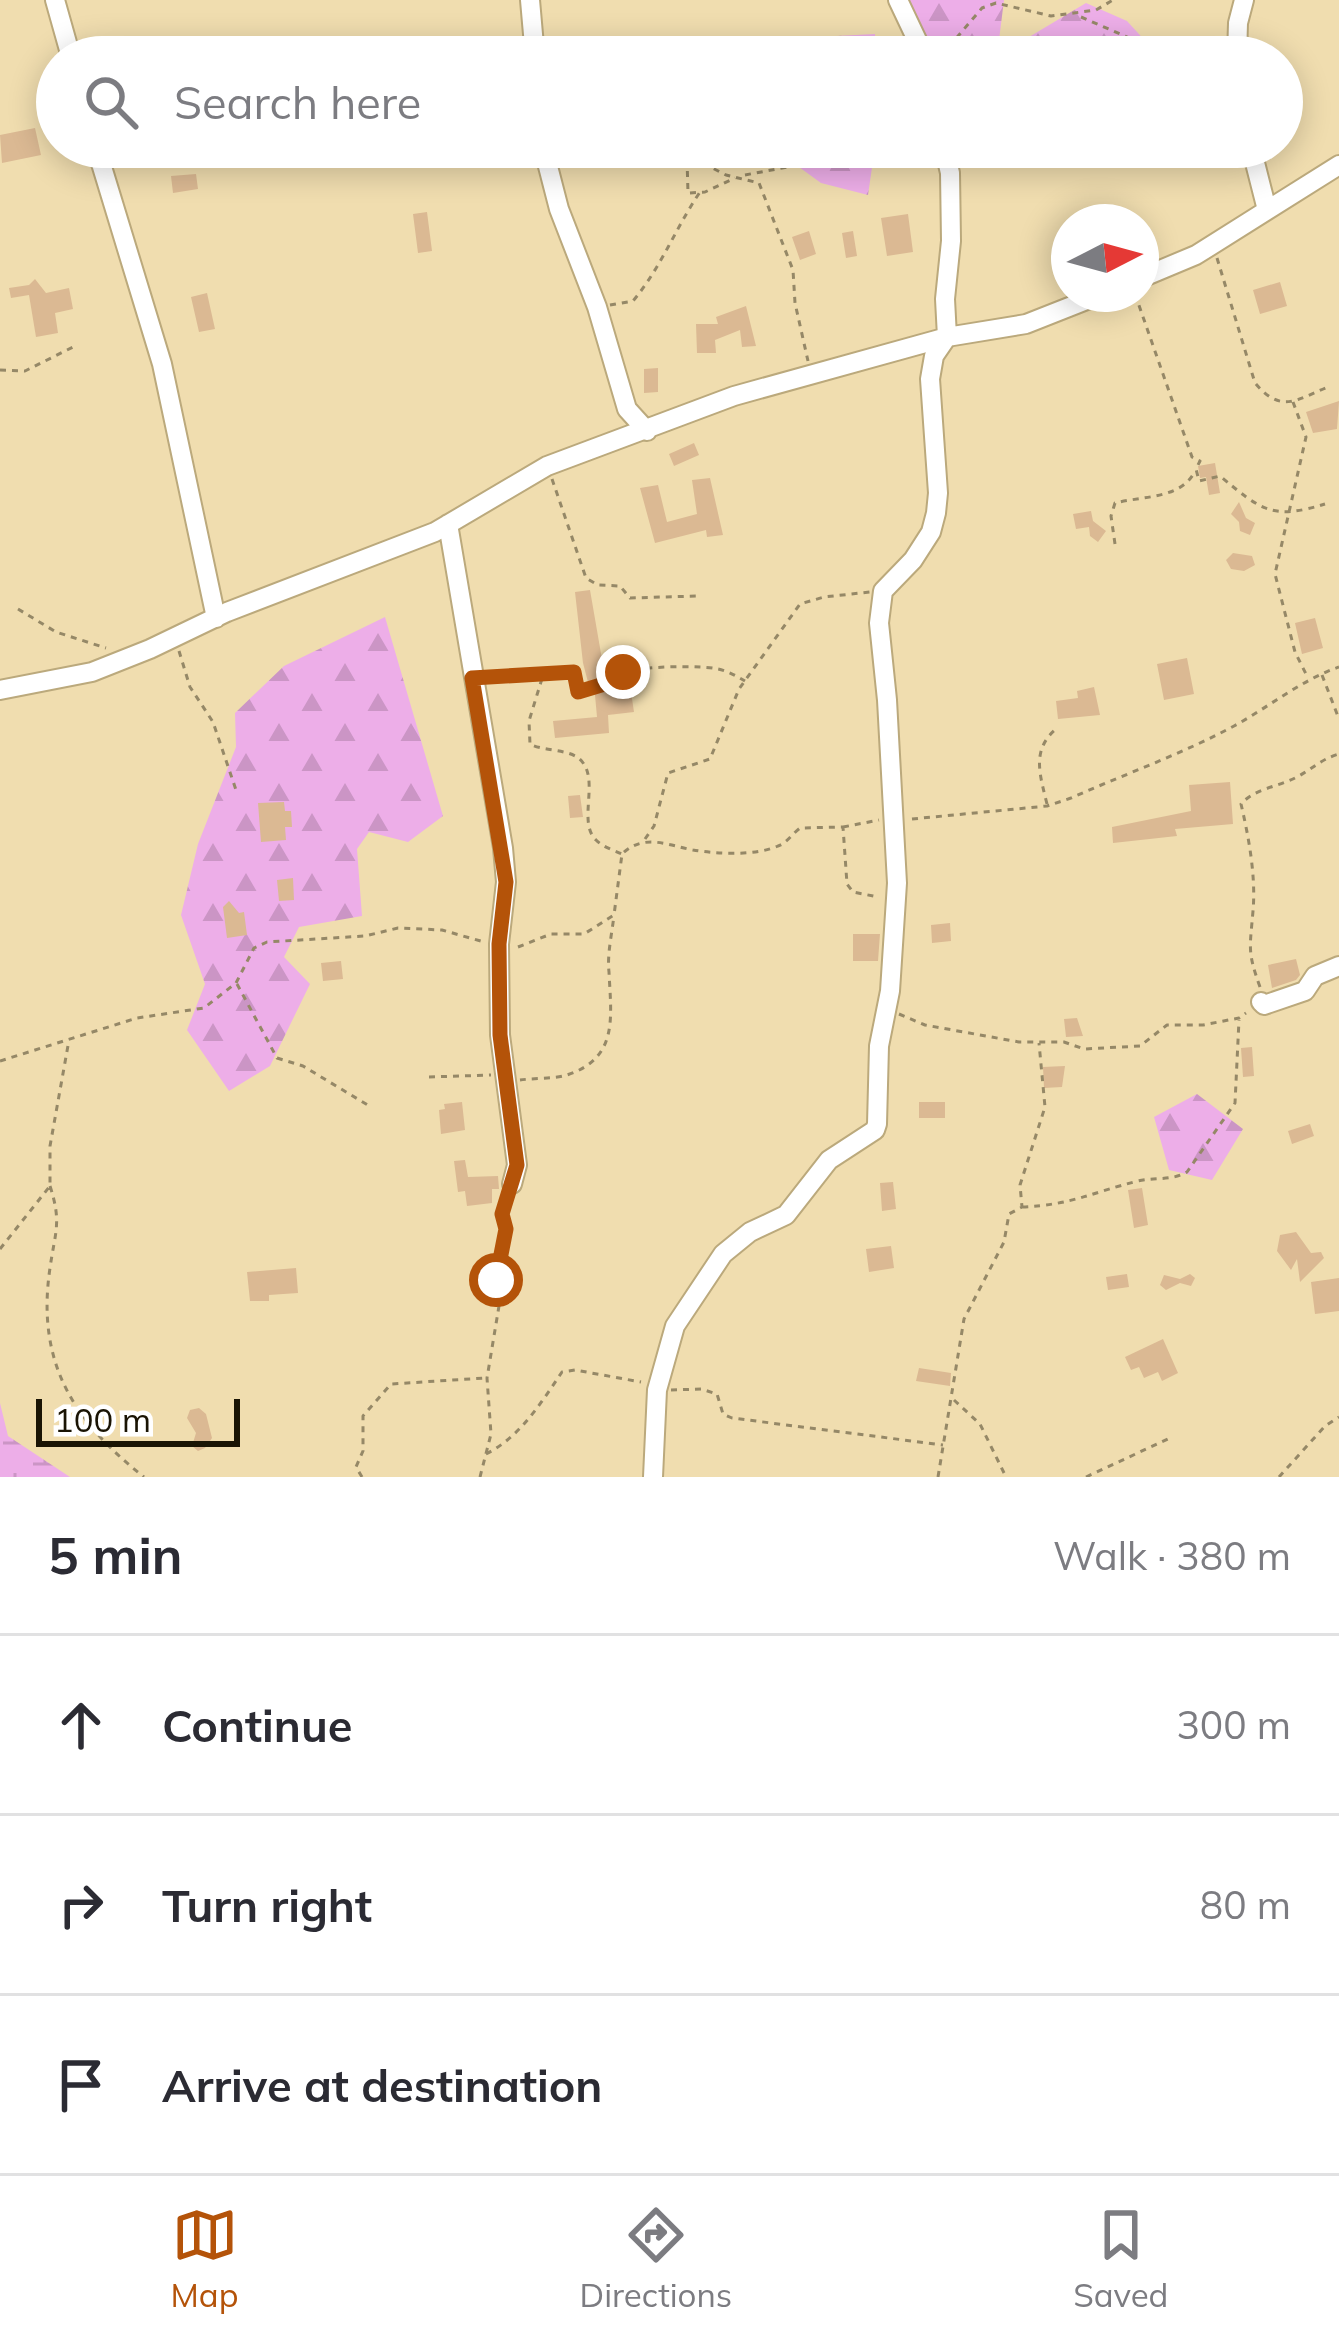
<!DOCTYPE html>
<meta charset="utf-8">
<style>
:root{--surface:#fff;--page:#f7f7f7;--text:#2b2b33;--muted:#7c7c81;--line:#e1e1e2;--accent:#b45309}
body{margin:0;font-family:Mulish,sans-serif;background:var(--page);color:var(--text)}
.compass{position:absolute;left:1051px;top:204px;width:108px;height:108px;border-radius:50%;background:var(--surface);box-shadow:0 6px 30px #0003;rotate:84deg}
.scale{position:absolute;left:36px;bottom:30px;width:204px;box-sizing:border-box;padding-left:12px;border:6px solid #1a1404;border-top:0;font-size:33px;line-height:42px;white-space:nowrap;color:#1a1404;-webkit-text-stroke:9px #fff;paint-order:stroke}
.stop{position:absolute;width:36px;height:36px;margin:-27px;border:9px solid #b45309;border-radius:50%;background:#fff}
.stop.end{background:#b45309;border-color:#fff;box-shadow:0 3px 12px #0008}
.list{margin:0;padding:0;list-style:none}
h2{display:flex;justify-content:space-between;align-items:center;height:156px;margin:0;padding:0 48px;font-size:51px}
h2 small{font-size:39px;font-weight:400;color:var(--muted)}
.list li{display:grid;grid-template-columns:78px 1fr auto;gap:36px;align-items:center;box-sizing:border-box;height:180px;padding:0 48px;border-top:3px solid var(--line)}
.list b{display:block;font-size:45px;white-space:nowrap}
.list em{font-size:39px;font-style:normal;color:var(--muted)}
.icon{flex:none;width:66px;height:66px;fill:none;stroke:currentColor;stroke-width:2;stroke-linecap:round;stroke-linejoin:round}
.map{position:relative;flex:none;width:1339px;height:1477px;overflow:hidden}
.search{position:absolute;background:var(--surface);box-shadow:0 6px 30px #0003;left:36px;right:36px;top:36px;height:132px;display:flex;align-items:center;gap:30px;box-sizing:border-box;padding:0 42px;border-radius:66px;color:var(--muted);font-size:45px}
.sheet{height:696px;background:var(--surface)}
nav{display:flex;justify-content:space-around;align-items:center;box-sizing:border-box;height:168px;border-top:3px solid var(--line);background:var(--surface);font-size:33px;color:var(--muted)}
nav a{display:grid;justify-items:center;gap:6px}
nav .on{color:var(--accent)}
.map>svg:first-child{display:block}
.forest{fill:url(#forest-firs)}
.wetland{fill:url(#wetland-marsh)}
.building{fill:#dbb993}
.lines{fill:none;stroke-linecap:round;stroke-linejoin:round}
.minor-casing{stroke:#bba97c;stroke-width:22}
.path{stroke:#958867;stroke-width:3;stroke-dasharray:6 6;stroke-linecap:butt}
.minor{stroke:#fff;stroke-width:18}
.route{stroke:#b45309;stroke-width:15}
</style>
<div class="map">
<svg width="1339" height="1477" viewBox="0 0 1339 1477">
<defs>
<pattern id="forest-firs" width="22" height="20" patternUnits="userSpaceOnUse" patternTransform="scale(3)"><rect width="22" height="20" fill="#edaee8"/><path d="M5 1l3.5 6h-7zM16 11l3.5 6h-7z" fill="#cb95c5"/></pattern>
<pattern id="wetland-marsh" width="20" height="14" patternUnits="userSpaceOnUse" patternTransform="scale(3)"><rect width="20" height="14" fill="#edaee8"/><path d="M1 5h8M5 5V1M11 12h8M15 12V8" fill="none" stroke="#cb95c5"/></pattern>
</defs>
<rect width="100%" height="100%" fill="#f0ddaf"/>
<path class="forest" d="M895,0H1004L997,56L1086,3L1127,21L1160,57H918Z
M875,34L876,57H725L720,49L797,38Z
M784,147H875L868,195L821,183L781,154Z
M385,617L443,816L408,842L369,832L357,849L362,916L299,927L284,957L310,984L270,1066L229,1091L187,1030L205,984L181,915L198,844L236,747L235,713L284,666Z
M1197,1094L1243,1129L1212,1180L1169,1170L1154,1117Z"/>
<path class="wetland" d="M0,1403L8,1436L70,1477H0Z"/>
<path class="building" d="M35,128L41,155L2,163L0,135Z
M196,174L198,189L173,193L171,176Z
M427,212L432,251L418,253L413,214Z
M908,214L913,252L887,256L881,218Z
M809,231L816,254L800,260L792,237Z
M853,231L857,256L846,258L842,233Z
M35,279L46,293L69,288L73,309L55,313L58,333L36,337L29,295L11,298L9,288L29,285Z
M1280,282L1287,306L1260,314L1253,290Z
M207,293L215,329L199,332L191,297Z
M746,306L756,346L742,347L740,330L715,340L716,353H697L696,324H718L716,317Z
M658,368V392L644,393V369Z
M1339,401L1337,429L1313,433L1306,412Z
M694,443L699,455L674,466L669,454Z
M1215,463L1220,493L1209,495L1206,477L1200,478L1198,466Z
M710,478L723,535L707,537L706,530L655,543L640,488L658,485L667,522L697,514L692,480Z
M1239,502L1246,518L1255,523L1250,535L1240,531L1239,522L1231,514Z
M1091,511L1093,521L1106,531L1098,542L1090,536L1089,527L1076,529L1073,514Z
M1233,553L1252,556L1255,565L1244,571L1231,569L1226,560Z
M590,590L608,694L631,692L634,712L608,715L609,733L555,738L553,721L597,717L594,684L589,686L583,663L575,592Z
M1315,618L1323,648L1302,654L1295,623Z
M1187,658L1194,694L1164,700L1157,664Z
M1094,687L1100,715L1058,719L1056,701L1078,698L1077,691Z
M1230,782L1233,824L1175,829L1177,836L1113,843L1112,827L1191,811L1189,785Z
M580,795L583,817L570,818L568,796Z
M284,802L285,811H291L292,827H285L286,840L261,842L258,803Z
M293,878L294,900L279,901L277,880Z
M229,901L239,913L244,912L247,935L227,938L223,907Z
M950,923L951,941L932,943L931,925Z
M853,934H880L878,961H853Z
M1296,959L1300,975L1296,980L1272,988L1268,965Z
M341,961L343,979L323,981L321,963Z
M1077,1018L1083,1036L1066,1037L1064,1019Z
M1252,1047L1254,1076L1243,1077L1241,1048Z
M1065,1066L1062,1087L1044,1088L1043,1067Z
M462,1102L465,1130L441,1134L439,1110L445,1109L444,1104Z
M919,1102H945V1118H919Z
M1310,1124L1314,1136L1292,1144L1288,1131Z
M465,1160L468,1177L498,1176L499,1189H492V1203L467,1206L465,1191L458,1192L454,1161Z
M893,1182L896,1209L882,1211L880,1183Z
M1142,1188L1148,1225L1134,1228L1128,1190Z
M1296,1232L1311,1253L1321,1252L1324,1258L1300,1282L1297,1259L1291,1270L1277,1251L1280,1235Z
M891,1246L894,1268L869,1272L866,1249Z
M296,1268L298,1293L269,1295V1301H250L247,1272Z
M1127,1274L1129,1287L1108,1290L1106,1277Z
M1190,1274L1195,1278L1191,1286L1180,1283L1166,1290L1160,1285L1164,1275L1180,1279Z
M1339,1278V1311L1315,1314L1311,1282Z
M1163,1339L1178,1373L1162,1381L1158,1372L1144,1378L1139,1367L1131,1370L1125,1357Z
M919,1368L951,1373L950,1386L916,1381Z
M199,1408L206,1414L212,1438L205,1448L198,1451L192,1446L196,1433L187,1418L190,1410Z"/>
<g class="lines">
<g class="minor-casing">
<path id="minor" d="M55,0L71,57
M530,0L535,57
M898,0L925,57
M1237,57L1238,23L1244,0
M96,147L162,364L216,618
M543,147L559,209L597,307L627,409L647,431
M1251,147L1267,210
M1141,278L1196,255L1339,165
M448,524L503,848L506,882L499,944L500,1035L517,1165L512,1184
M0,690L92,672L150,649L227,612L435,532L547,466L734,396L947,337L1026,324L1102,294
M1261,1002L1264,1005L1305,991L1315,976L1339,966
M653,1477L657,1390L675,1326L723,1254L750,1232L786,1215L829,1160L875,1130L877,1124L879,1046L890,991L897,883L887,700L879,623L883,591L913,560L931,532L936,513L938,493L930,379L934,356L947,337L945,299L951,241L950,173L944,147"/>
</g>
<path class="path" d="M1081,17L1173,57
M941,56L982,8L996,3L1051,16L1096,10L1113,0
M671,147L726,175L759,183L793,270L795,303L808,361
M687,159L688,193L705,192L735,178
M745,175L793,166L815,147
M1217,258L1255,383C1281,414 1296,400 1328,387
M1135,294L1192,457L1200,461L1196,469L1199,481L1220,476C1262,511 1273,520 1325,504
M610,305L633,301C662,266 675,229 700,192
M0,370L25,371L75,346
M1293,402L1306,437L1275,574L1295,652L1308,678
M552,479L586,578L598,585L620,586L630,598L698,596
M1115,544L1111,516L1115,503C1142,496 1182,499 1195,471
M18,609L56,632L106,648
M179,651L190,687L213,722L236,790
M546,672H574L578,691C595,687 607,680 622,673C637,666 702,665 718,669C728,671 736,676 745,681
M1322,675L1339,719
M491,677L544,672L529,721L530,744C543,751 564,749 577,757C603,775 576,821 596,840C603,847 613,850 622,854
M1047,804C1040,775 1031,750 1056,729
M912,819L1047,806L1071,798C1125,774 1182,754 1234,726C1269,707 1301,680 1339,667
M843,827L879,820
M645,839L654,826L668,773L710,759L739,689L800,604L824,597L870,592
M518,947L551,934H584L614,915L622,854C644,833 667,845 693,850C717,854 756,856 778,846C787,843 792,834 800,828L843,827L847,884L853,892L878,897
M237,984L277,1058L303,1066L371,1107
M1260,987C1247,951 1250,948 1253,911C1256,877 1249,838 1241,804C1254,789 1277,787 1295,778C1311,770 1321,759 1339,754
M899,1014L925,1025L1019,1042H1064L1084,1049L1140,1046L1167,1025H1203L1239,1018L1246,1013
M0,1061L137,1018L204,1008L236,983L254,948L267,942L365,936L398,928L442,930L484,942
M429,1077L491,1075
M520,1080C535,1078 553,1079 567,1075C619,1058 611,1017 609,972C607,954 612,934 614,915
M50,1186C62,1223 55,1232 50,1268C36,1362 73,1421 144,1477
M1022,1207C1072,1205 1093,1192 1138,1181C1155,1177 1172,1181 1187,1172L1235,1103L1239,1020
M0,1249L50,1186V1146L69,1040
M671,1390L701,1389L717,1394L723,1414L732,1418L943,1445
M954,1400L980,1424L1006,1477
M486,1454C520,1437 541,1403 562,1372L575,1370L641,1382
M362,1477L356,1467L363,1451V1416L391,1384L485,1378
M480,1477L491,1434L487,1378L500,1300L496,1280L507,1197
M938,1477L964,1319L1004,1242L1009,1214L1022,1207L1020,1185L1045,1107L1039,1043
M1086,1477L1170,1438
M1279,1477L1325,1426L1339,1417"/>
<use href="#minor" class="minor"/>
</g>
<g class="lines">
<path class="route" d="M496,1280L506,1229L502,1214L517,1165L500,1035L499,944L506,882L472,678L574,672L578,692L611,682L623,672"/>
</g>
</svg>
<svg class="compass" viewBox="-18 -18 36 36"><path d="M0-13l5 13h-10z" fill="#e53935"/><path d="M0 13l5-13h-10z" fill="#7c7c81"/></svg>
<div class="scale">100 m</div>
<div class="stop" style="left:496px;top:1280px"></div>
<div class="stop end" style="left:623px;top:672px"></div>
<div class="search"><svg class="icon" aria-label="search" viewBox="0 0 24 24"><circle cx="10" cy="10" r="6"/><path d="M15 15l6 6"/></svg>Search here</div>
</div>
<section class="sheet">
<h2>5 min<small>Walk · 380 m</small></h2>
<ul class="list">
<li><svg class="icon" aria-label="ahead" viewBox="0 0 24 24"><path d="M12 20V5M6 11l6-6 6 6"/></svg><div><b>Continue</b></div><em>300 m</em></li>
<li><svg class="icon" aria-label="right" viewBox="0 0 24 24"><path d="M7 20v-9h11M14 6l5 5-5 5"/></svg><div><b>Turn right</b></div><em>80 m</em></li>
<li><svg class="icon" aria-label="arrive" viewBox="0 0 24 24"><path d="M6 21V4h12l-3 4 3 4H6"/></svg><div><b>Arrive at destination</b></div></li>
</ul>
</section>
<nav>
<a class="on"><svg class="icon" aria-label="map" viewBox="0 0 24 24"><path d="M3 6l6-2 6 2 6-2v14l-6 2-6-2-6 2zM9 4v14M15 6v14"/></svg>Map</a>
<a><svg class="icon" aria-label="directions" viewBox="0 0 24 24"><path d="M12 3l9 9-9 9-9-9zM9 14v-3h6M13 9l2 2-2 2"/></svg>Directions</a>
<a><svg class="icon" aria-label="saved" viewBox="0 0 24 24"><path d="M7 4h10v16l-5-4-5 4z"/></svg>Saved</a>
</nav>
